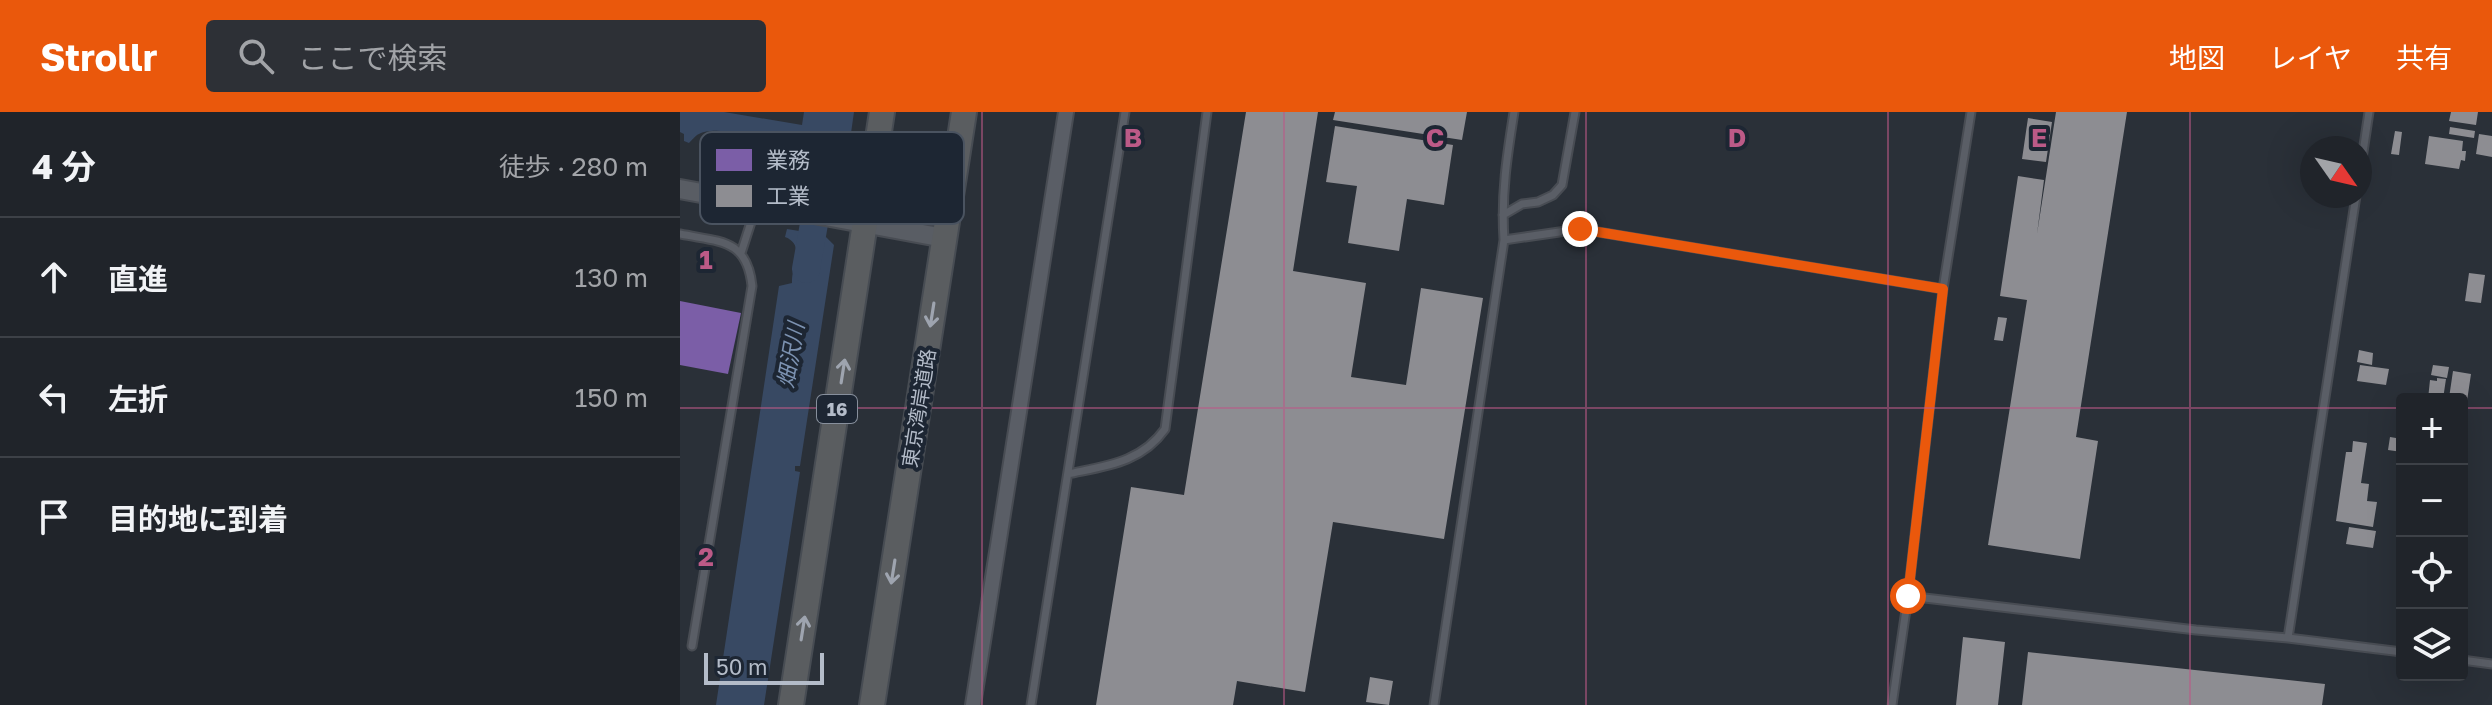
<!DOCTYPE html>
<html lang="ja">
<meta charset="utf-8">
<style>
:root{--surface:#20242a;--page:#2d3036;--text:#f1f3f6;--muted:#a2a4a8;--line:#3d4147;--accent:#ea580c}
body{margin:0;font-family:"Golos Text","Noto Sans JP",sans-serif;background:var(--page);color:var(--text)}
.controls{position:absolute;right:24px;bottom:24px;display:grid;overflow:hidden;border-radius:8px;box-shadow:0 8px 32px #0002}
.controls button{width:72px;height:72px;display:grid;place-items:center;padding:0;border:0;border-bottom:2px solid var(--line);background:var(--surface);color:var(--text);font:40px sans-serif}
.compass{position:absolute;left:1620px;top:24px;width:72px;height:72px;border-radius:50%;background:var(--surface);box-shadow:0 8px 32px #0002;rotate:124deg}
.scale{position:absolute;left:24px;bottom:20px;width:120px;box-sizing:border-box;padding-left:8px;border:4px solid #b4bcc9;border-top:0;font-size:22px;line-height:28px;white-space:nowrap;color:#b4bcc9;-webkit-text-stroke:6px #1d2633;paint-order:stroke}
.stop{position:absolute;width:24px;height:24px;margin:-18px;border:6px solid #ea580c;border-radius:50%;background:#fff}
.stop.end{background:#ea580c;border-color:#fff;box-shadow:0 2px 8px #0008}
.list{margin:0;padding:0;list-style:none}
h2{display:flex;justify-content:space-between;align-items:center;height:104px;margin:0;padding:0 32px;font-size:34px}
h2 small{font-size:26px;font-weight:400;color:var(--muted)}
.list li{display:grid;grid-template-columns:52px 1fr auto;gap:24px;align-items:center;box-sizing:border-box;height:120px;padding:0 32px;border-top:2px solid var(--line)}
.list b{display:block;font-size:30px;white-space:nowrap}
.list em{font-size:26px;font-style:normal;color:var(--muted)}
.icon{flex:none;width:44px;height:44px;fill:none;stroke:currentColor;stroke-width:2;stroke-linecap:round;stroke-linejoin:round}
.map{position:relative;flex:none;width:1812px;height:593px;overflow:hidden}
header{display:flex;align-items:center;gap:48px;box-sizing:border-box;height:112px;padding:0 40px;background:var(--accent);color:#fff}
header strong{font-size:38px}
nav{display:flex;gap:44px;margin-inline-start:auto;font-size:28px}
.search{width:560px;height:72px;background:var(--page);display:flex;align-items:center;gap:20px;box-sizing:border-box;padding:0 28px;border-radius:8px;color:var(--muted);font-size:30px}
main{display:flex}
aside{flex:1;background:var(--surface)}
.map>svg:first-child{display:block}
.water{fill:#384963}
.offices{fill:#7b5ea7}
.industry{fill:#8d8d92}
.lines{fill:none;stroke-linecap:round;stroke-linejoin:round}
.river{stroke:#384963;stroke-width:28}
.lane-casing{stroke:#484c53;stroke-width:11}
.street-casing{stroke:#484c53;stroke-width:18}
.secondary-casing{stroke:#484c53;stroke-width:22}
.highway-casing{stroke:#474c53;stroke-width:28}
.lane{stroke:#5a5e66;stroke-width:7}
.street{stroke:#5a5e66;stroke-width:14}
.secondary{stroke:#595d64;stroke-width:18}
.highway{stroke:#5a5d60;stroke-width:24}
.oneway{stroke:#9ea4af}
.route{stroke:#ea580c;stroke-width:10}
.grid{fill:none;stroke:#bc5a87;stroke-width:2;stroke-opacity:0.55}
.labels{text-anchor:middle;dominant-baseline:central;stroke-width:8;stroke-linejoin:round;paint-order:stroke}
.shield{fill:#1d2633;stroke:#878f9c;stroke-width:2}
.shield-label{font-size:18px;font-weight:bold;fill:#b4bcc9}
.street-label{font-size:20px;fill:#b4bcc9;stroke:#1d2633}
.water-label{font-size:22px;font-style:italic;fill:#7c92b1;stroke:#1d2633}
.key{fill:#1d2633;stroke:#4a5360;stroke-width:2}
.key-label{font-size:22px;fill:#b4bcc9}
.grid-label{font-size:26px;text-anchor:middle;font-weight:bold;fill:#bc5a87;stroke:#1d2633;stroke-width:8;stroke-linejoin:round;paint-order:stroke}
</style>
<header>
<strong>Strollr</strong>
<div class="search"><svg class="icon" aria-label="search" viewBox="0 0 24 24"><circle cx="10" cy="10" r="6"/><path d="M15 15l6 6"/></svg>ここで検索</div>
<nav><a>地図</a><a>レイヤ</a><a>共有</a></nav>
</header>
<main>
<aside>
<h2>4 分<small>徒歩 · 280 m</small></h2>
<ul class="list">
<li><svg class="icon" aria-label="ahead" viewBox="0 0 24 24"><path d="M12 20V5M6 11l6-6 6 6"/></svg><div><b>直進</b></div><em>130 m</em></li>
<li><svg class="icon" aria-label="left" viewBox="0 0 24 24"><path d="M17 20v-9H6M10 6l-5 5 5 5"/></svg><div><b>左折</b></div><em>150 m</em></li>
<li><svg class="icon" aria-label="arrive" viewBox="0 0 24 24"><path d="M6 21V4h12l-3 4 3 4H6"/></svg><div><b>目的地に到着</b></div></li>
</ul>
</aside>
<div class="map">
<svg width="1812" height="593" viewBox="0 0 1812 593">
<rect width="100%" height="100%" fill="#2a3038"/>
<path class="water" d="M0,0H44L122,13L124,0H174L163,77L149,83L129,80V73L123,64C100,58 76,51 67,26C58,19 29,16 19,22C16,23 11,29 9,31L4,29V22L0,20Z
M107,117L144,123L154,133L120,354H115V359L120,360L84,593H36L99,174L112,171C111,154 126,133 105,125Z"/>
<path class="offices" d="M0,189L61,201L48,262L0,253Z"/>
<path class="industry" d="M566,0H638L613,159L686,171L671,265L726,273L741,176L803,186L764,427L653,410L625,580L557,569L553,593H416L451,375L504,383Z
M655,0H787L782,28L653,8Z
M1376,0H1447L1396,325L1418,329L1400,447L1308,433L1347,188L1320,184L1338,64L1364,68L1357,122Z
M1771,0H1798L1796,13L1769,9Z
M1348,6L1372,10L1366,50L1342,47Z
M655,14L773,33L764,93L727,87L719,139L668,131L677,74L646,70Z
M1770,15L1795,19L1794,26L1769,22Z
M1715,19L1722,20L1719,43L1711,42Z
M1799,22L1812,24V45L1796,42Z
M1749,24L1783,29L1782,39H1786L1785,49L1781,48L1779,57L1745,52Z
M1789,161L1805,163L1801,191L1785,189Z
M1318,205L1327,206L1323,229L1314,228Z
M1679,238L1693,241L1692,253L1677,250Z
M1680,253L1709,257L1706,273L1677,269Z
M1753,253L1769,255L1767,266L1751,263Z
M1773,259L1791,262L1787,289L1769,286Z
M1757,266L1766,267L1763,287H1748L1750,268L1757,269Z
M1710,325L1722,327V340L1708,338Z
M1673,329L1687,331L1681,371L1689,372L1687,389L1697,390L1693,415L1656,409L1666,340H1672Z
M1669,415L1696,419L1693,436L1666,432Z
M1283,525L1325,530L1318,593H1276Z
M1348,540L1645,572L1642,593H1342Z
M690,565L713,569L709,593L686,590Z"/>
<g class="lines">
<path class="river" d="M126,157L146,44"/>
<g class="lane-casing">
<path id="lane" d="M1680,60L1689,0
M823,103L842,92L858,90L873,83L882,73L895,0
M0,122C39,130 67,126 72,174L12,534
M824,128L900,117L1263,177
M61,141L72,107L73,93
M388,362C425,354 461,351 485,317L527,0
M1228,484L1516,518L1608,526L1722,540
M1608,526L1676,84
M1782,548L1812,552
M351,593L445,0
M754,593L824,128C821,82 827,44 834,0
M1212,593L1228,484L1263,177L1291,0"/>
</g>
<g class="street-casing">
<path id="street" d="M293,593L386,0"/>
</g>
<g class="secondary-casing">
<path id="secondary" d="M0,77L264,126"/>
</g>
<g class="highway-casing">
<path id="highway" d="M111,593L202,0
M192,593L284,0"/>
</g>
<use href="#lane" class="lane"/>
<use href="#street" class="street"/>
<use href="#secondary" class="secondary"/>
<use href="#highway" class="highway"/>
</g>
<defs><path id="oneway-shaft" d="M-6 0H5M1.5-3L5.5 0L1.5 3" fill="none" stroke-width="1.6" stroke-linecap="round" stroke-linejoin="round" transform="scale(2)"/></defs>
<g class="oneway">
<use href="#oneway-shaft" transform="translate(252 203) rotate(99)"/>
<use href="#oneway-shaft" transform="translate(163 259) rotate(-81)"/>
<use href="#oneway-shaft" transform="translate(213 460) rotate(99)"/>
<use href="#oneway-shaft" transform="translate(123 516) rotate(-81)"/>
</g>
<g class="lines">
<path class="route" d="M900,117L1263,177L1228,484"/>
</g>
<path class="grid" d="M302,0V593M604,0V593M906,0V593M1208,0V593M1510,0V593M0,296H1722M1782,296H1812"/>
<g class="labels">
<rect class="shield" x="137" y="283" width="40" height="28" rx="6"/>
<g class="shield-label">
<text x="157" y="297">16</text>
</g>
<g class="street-label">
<text transform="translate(238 296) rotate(-81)">東京湾岸道路</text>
</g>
<g class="water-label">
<text transform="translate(110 243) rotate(-80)">畑沢川</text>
</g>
</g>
<rect x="20" y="20" width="264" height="92" rx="12" class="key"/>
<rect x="36" y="37" width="36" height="22" fill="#7b5ea7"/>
<rect x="36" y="73" width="36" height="22" fill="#8d8d92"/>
<g class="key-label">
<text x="86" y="56">業務</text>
<text x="86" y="92">工業</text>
</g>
<g class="grid-label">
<text x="453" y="35">B</text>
<text x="755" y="35">C</text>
<text x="1057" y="35">D</text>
<text x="1359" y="35">E</text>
<text x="26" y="157">1</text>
<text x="26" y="454">2</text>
</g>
</svg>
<div class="controls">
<button>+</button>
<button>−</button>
<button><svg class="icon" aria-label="locate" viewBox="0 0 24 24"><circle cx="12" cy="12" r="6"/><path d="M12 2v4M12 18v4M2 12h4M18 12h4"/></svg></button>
<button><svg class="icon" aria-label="layers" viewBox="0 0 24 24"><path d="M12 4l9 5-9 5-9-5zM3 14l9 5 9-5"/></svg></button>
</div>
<svg class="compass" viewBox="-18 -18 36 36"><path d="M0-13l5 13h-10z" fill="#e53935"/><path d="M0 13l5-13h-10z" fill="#a2a4a8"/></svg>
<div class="scale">50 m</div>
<div class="stop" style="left:1228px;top:484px"></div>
<div class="stop end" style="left:900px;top:117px"></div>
</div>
</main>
